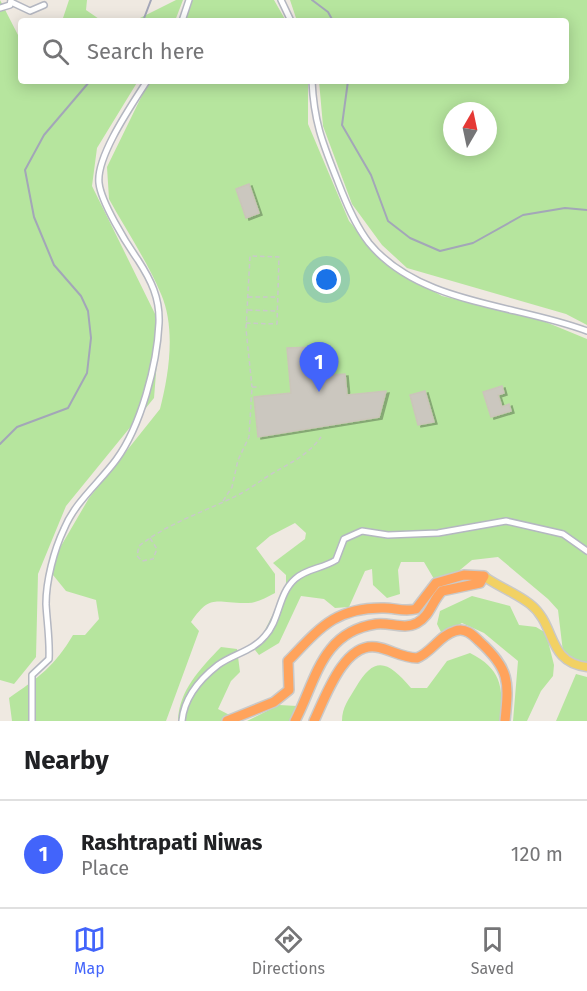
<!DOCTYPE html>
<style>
:root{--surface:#fff;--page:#f2f2f2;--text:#202124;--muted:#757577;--line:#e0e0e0;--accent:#4264fb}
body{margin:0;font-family:"Fira Sans",sans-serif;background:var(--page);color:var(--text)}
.compass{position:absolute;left:443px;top:102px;width:54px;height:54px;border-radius:50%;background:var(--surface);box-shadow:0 3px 15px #0003;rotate:9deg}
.you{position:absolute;left:327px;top:280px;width:21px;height:21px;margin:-15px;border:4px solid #fff;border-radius:50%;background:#1a73e8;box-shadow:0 0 0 9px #1a73e833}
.badge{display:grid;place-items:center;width:39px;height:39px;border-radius:50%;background:var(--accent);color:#fff;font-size:20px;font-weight:700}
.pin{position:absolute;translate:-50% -50px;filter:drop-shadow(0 2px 3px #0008)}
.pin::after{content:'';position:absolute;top:32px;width:21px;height:18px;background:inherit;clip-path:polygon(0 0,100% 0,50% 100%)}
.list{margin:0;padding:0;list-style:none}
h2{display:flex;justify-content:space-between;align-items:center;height:78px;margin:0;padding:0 24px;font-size:26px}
h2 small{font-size:20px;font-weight:400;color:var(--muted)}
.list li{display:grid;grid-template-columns:39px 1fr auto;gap:18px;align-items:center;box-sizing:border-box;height:108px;padding:0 24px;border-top:2px solid var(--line)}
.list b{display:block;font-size:22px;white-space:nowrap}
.list p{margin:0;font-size:20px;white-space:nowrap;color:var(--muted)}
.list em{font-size:20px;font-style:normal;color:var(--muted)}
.icon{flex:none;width:33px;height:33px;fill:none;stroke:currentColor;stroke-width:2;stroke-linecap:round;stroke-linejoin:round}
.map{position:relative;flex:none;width:587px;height:721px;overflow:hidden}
.search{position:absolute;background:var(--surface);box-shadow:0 3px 15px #0003;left:18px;right:18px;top:18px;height:66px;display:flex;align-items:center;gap:15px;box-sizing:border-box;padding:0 21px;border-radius:6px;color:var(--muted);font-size:22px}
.sheet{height:186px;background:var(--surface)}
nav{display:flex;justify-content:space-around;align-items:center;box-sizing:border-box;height:84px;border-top:2px solid var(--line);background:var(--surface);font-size:16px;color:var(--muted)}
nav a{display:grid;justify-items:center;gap:3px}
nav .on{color:var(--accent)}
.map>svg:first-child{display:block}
.green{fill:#b6e59e;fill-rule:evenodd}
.building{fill:#cbc7bf;stroke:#cbc5ba;stroke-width:1.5;filter:url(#shadow)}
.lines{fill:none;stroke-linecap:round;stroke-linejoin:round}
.street-casing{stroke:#b4b7c1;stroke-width:8}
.primary-casing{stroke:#c9c9c9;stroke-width:11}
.highway-casing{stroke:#c9c9c9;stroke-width:12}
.path{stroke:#c9c9c9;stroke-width:1.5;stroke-dasharray:4.5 3;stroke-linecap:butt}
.street{stroke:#fff;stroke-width:5}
.primary{stroke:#f2d163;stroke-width:8}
.highway{stroke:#ffa35c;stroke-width:9}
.rail{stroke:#a3a6b8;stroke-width:2}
</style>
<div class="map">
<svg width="587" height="721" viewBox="0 0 587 721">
<defs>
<filter id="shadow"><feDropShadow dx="3" dy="2" stdDeviation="0" flood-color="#0004"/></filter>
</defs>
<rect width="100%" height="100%" fill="#efe9e1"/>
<path class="green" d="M0,0L18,35L21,36V81H138L97,148L92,186L160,324L154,398L66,506L38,574L36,657L14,684L0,680Z
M69,0H87L86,10L102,21H62Z
M176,0H183L175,21H134Z
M192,0H274L286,21H181Z
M290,0H587V325L566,314L407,268L382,245L352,204L323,126L319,81H566V21H297ZM452,111H488V147H452Z
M149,81H308V124L349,221L385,264L442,296L536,318L587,339V663L571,659L563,652L558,610L548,599L498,557L472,560L448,580L434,579L424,562H401L398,570L400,594L387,598L373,585L372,569L365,571L349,607L335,608L324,599L301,596L279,643L259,655L255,650L286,588V575L273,563L305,539L306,533L295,523L270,536L256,548L275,574V593C267,597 257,603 248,603C217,604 211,592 191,622L199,631L166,721H12L9,698C38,678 55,666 73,635H85L99,619L96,600L66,591L53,575L54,558L89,498L160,409C169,374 176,328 161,294C147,261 126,230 109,199L107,167Z
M472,596L510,606L519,625L536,627L546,633L554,665L553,676L541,691L527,721H513L518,661L484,633L462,623L442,634L437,624L440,611Z
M221,647L237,649L240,672L231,681L218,709L241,721H178C179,690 200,669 221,647Z
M470,653C503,670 502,687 502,721H342C342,707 349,699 356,687C375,654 389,662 411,688H427L447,661Z
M576,674L587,677V721H556Z
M279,705L297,706L302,716L295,721H247Z"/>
<path class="building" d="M249,184L259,213L246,218L236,189Z
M312,347L316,376L345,374L347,395L386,391L379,417L258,437L254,397L291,393L287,348Z
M502,386L504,393L498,395L502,407L509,404L511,411L491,417L483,392Z
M425,391L434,422L418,425L410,395Z"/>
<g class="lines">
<g class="street-casing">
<path id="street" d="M281,0L291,21
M11,2L30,11L44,5
M0,8L10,5L11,0
M182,21L189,0
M312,81C314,123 323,144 338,182C346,203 355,225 369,243C420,305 517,304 587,331
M32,721V675L49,659C50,641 47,622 46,604C46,581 54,550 64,529C75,502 99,483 116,460C141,426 157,365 159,323C160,298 151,280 138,260C126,243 101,202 99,183C96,156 133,103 147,81
M182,721C184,698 200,679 218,665C233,654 253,651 265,636C280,620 278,594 295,579C307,568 322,569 336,560L344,539L362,531L388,535L438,533L506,521L563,534L587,551"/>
</g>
<g class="primary-casing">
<path id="primary" d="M485,577C499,587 516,593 530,604C557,625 546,662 587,667"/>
</g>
<g class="highway-casing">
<path id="highway" d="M227,721L274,702L289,690L288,661C319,629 335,607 384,608C395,608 404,612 416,609L436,583L464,575L484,576L480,583L442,591C432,601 430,616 417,623C404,630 390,622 376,624C321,632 316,681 295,721
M314,721C325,698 344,642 376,647C390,649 402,658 417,658C431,653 440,635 455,631C465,627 473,635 479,641C510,669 509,681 505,721"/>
</g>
<path class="path" d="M248,297H277
M248,310L276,311
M246,323L277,324L279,257L250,256L246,329L252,387
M223,501L232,487L238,460L249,437L252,387H260
M150,538L157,549L153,559L142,561L137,556L139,546C168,523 204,512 238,495C250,489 261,480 273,473C292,462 308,455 321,437"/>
<use href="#street" class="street"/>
<use href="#primary" class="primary"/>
<use href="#highway" class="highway"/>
<path class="rail" d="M312,0L328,12L333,21
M143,21L151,0
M348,81L342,125L371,175L388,221L410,238L440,251L473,243L523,215L565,208L587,210
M0,444L17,427L68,408L87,373L91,338L88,311L81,296L54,265L34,217L25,170L44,135L90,81"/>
</g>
</svg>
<svg class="compass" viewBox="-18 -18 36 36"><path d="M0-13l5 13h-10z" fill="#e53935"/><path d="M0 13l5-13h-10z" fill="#757577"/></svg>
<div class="you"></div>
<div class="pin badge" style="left:319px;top:392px">1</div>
<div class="search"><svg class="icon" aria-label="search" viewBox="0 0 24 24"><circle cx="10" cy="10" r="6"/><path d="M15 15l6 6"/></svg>Search here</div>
</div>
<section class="sheet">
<h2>Nearby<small></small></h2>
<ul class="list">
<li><span class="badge">1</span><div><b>Rashtrapati Niwas</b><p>Place</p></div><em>120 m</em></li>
</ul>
</section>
<nav>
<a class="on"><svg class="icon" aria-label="map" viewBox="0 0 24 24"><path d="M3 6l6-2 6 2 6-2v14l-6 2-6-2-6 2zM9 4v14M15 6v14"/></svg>Map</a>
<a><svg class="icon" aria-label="directions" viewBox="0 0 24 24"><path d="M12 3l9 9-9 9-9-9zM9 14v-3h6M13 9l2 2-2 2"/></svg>Directions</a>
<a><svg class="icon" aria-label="saved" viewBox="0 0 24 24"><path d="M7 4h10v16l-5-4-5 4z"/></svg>Saved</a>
</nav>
